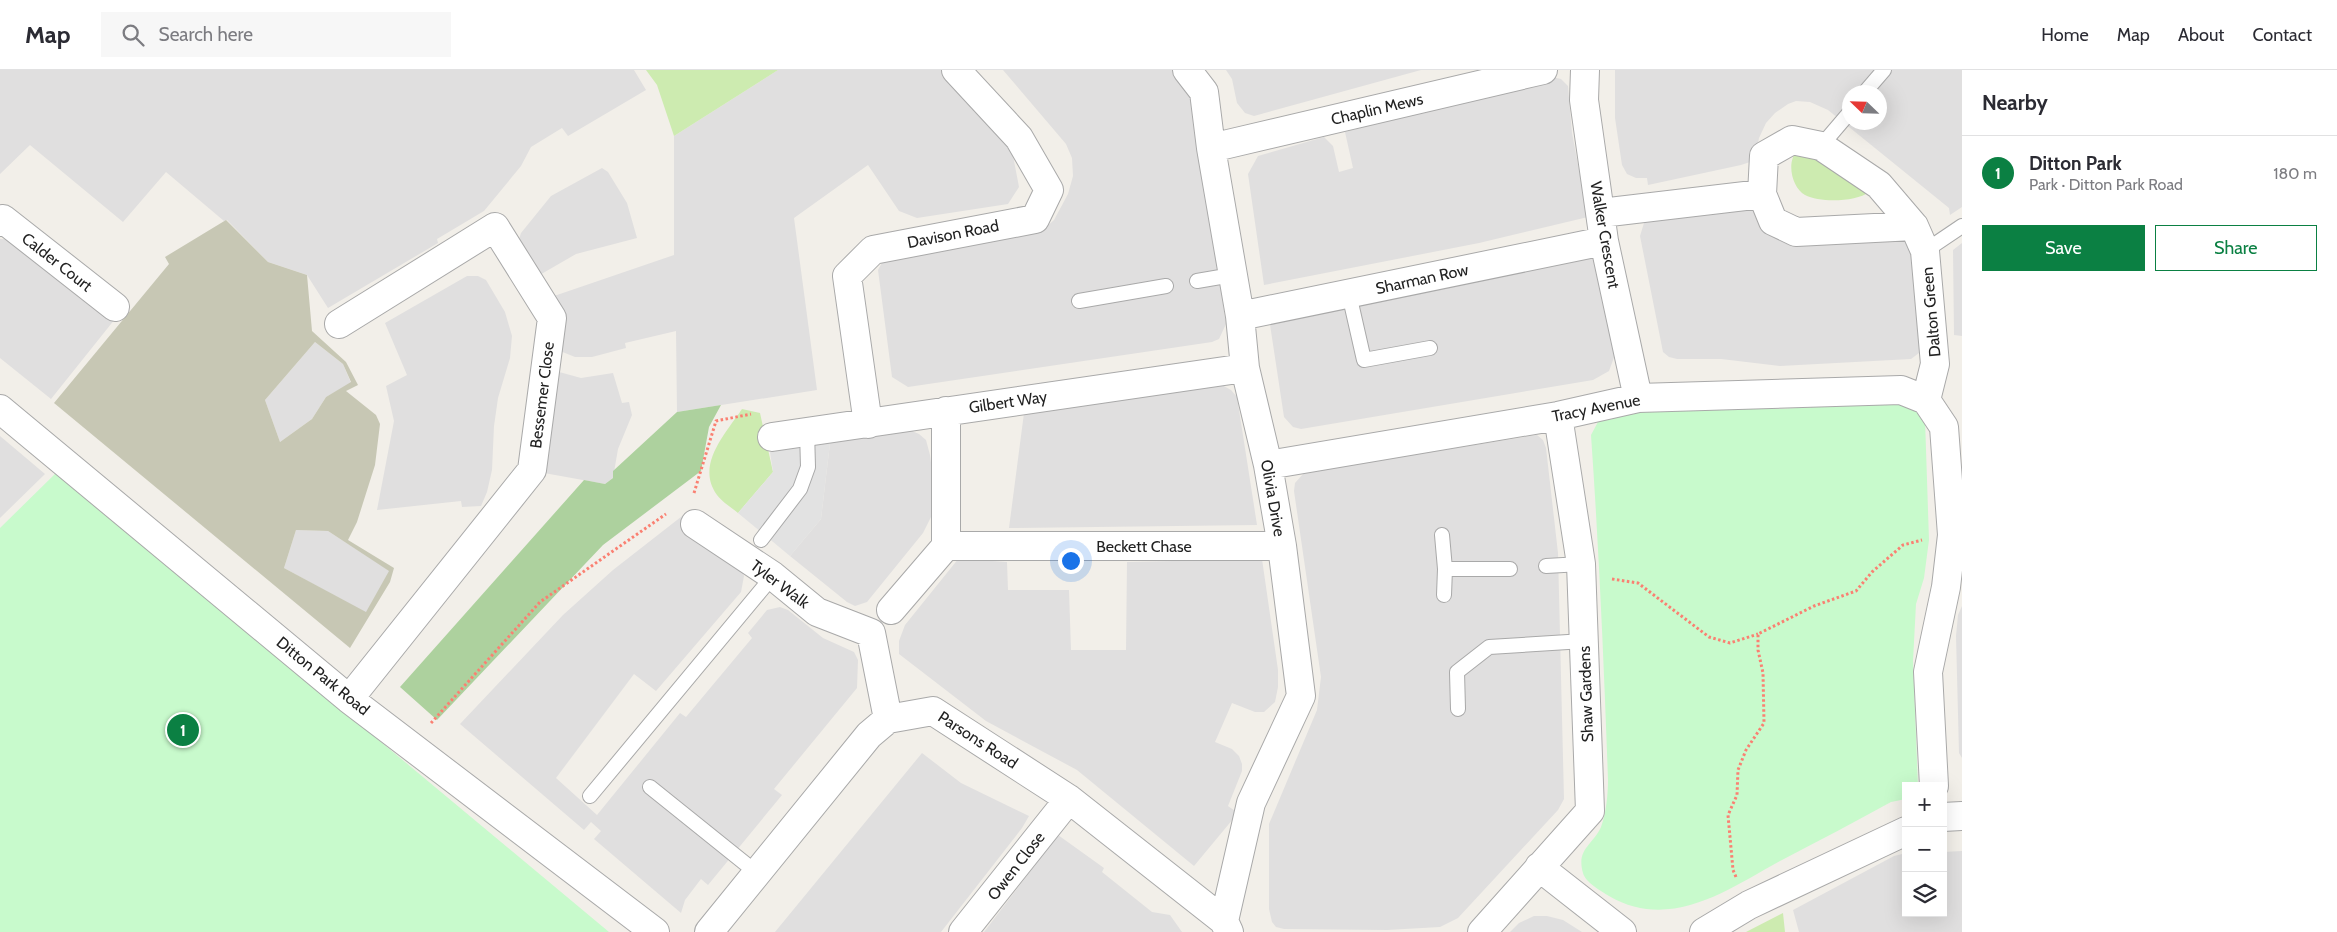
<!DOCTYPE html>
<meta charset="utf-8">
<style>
:root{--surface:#fff;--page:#f7f7f7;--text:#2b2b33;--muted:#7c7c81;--line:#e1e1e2;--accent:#0b8043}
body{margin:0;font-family:Cabin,sans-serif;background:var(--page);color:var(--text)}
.controls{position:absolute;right:15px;bottom:15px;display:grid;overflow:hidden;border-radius:0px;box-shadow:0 5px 20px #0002}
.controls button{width:45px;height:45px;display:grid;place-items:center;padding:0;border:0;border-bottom:1px solid var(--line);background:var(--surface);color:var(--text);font:25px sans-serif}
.compass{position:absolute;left:1842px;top:15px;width:45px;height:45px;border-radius:50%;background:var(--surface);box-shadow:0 5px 20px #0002;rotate:293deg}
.you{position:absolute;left:1070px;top:490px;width:18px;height:18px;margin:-12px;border:4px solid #fff;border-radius:50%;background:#1a73e8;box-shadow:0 0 0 8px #1a73e833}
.badge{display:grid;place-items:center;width:32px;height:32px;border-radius:50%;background:var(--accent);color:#fff;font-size:16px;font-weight:700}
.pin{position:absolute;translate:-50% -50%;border:2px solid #fff;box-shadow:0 1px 5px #0006}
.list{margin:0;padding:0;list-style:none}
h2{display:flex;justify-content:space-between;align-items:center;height:65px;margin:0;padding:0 20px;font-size:21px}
h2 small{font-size:16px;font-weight:400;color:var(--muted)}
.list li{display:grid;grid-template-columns:32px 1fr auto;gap:15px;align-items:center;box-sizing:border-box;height:75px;padding:0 20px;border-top:1px solid var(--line)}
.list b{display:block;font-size:19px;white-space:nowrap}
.list p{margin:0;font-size:16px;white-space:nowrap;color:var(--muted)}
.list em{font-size:16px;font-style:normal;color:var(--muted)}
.actions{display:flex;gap:10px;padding:15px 20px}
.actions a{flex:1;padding:11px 0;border:1px solid var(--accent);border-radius:0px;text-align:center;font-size:18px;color:var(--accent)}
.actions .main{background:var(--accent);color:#fff}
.icon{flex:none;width:28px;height:28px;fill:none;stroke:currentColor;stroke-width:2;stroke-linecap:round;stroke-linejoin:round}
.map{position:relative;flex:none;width:1962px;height:862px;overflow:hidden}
header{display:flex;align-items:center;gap:30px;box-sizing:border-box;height:70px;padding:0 25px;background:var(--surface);border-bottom:1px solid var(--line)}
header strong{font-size:24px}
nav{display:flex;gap:28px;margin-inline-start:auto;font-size:18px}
.search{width:350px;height:45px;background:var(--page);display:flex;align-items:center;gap:12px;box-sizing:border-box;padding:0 18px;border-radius:0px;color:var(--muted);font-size:19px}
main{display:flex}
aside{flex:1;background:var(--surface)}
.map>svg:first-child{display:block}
.residential{fill:#e0dfdf;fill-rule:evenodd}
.construction{fill:#c7c7b4;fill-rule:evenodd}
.grass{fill:#cdebb0}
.forest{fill:#add19e}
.park{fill:#c8facc}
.parking{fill:#e2e2e2}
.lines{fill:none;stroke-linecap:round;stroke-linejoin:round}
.lane-casing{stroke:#a9a9a9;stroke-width:16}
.street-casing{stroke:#a9a9a9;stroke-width:30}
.path{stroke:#fa8072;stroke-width:3;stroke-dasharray:2.5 2.5;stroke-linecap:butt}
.lane{stroke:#fff;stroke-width:14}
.street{stroke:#fff;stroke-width:28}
.labels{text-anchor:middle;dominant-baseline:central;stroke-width:4.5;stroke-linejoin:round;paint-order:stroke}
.street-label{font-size:16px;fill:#222;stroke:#fff}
</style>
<header>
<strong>Map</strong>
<div class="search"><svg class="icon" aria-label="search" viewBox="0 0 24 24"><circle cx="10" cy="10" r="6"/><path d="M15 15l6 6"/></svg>Search here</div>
<nav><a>Home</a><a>Map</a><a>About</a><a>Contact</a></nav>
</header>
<main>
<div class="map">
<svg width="1962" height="862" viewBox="0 0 1962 862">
<rect width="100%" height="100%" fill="#f2efe9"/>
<path class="residential" d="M0,0H634L646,20L568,66L562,58L531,77L521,96L484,141L437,169L438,173L328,238L307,205L268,192L227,150L224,151L166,102L123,152L30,75L0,104Z
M778,0H948L1010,70L1019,117L1008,134L917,148L899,141L868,95L794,148L817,320L677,342L676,261L625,273L626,278L592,287H575L560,281L543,226L557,225L674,185V66Z
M1003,0H1178L1192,24L1226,254L1219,269L1212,272L908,317L892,307L878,200L884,189L894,185L1028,165L1044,159L1054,150L1068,124L1073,106L1072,88L1066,74Z
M1226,0H1421L1254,46L1245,43L1237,33L1232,9Z
M1615,0H1962V137L1950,145L1949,138L1828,40L1810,32L1796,31L1788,34L1775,43L1766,53L1759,68L1756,83L1750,92L1741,95L1648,115L1647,108H1636L1627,104L1622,95L1615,48ZM1850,22H1880V52H1850Z
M1552,7L1561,9L1568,16L1572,63L1588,147L1479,173L1264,215L1248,104L1258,86L1324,67L1333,76L1339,102L1353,98L1345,62Z
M602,98L608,102L627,133L637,168L576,184L531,210L519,169L521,163L551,126Z
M1754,127L1787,150L1920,168L1923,275L1919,283L1911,289L1780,296L1721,289H1677L1669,287L1663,282L1640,166L1644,153L1651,148Z
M0,169L21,170L115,249L51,329L0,288Z
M1592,171L1616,282L1609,301L1593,310L1301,359L1293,357L1284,347L1269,248Z
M1962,173V266L1954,265L1953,180Z
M467,206H478L486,210L505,242L512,266L510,288L498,328L494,356L492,400L487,422L481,436L462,437L461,431L377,440L394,351L386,316L407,305L385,253Z
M315,272L343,294L351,313L326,327L312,349L280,372L265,330Z
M552,300L581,308L613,303L622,333L629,332L632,345L618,379L613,408L605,414L533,401Z
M1222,315L1231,320L1237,327L1257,455L1009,458L1024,343Z
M912,361L919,364L926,370L930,385L936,430L932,445L923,463L867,532L855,536L847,532L790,486L821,449L830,373Z
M1537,365L1543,370L1546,378L1558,483L1564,729L1558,740L1458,848L1440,857L1387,860L1284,859L1276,857L1272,852L1269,839V754L1317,640L1321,607L1294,421L1295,413L1303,404L1336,397Z
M0,366L45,404L0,448Z
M686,443H690L739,492L744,506L741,522L656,621L634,604L556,708L597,745L680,643L686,647L752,568L748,563L767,540L780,537L788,540L823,568L854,582L858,590L857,618L774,719L782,725L708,815L701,809L685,830L681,843L594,769L601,761L591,752L584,760L460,654L563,545L613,500Z
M296,460L328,461L390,501L366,543L284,498Z
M967,478L993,491L1007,492L1008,520H1069L1071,580H1126L1127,492L1262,489L1278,600V617L1275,632L1264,642H1255L1232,633L1215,672L1232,679L1239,686L1242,694V701L1228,736L1238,743L1194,796L1077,700L986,651L899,584V571L905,555Z
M1962,536V688L1959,683L1956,566L1958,545Z
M922,683L961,713L1029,746L1022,758L941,862H775Z
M1058,765L1104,798L1102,802L1152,842L1170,845L1182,862H984Z
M1962,781V862H1799L1793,840L1894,786L1902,784H1906V843H1943V782Z
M1534,846H1547L1563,850L1582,862H1510L1519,853Z"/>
<path class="construction" d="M226,150L268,192L307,205L312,261L346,292L358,315L346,321L376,345L380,354L375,395L357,452L348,470L394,498L390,512L350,578L54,333L169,194L165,187ZM315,272L343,294L351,312L326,327L312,349L280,372L265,330ZM296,460L328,461L389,501L366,542L284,498Z"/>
<path class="grass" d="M646,0H778L674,66L657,15Z
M1811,74L1869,122C1856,132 1820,133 1805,125C1792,118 1786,92 1797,81C1800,78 1807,76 1811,74Z
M742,339L760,343L773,402L738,443C732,438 722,432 717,425C695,395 726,363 742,339Z
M1783,843L1785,862H1746Z"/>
<path class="forest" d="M721,335L709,357L701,401L603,475L437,650L400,617L584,410L605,414L613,408V401L677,342Z"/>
<path class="park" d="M1704,332L1778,339L1903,332L1916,336L1925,349L1929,470L1924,508L1916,534L1913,591L1918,716H1906V729L1891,732C1855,752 1818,771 1782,790C1729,819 1671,862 1609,826C1601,821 1585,812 1583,803C1576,779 1593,775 1601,757C1606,744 1608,725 1608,710C1604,595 1599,480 1591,365L1599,350L1610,346Z
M57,402L609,862H0V458Z"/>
<path class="parking" d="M830,373L821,449L790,486L738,443L773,402L770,382Z"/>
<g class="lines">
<g class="lane-casing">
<path id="lane" d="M1865,22L1884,0
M1821,76L1850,42
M1925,181L1962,156
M1197,211L1232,205
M1349,224L1364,290L1430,278
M1079,231L1166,216
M1442,465L1445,499H1510
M761,470L800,419L808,397L807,361
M1546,496L1581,494
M1444,525L1445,499
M1458,639L1457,602L1489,577L1584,571
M650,717L757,803
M590,726L773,506"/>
</g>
<g class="street-casing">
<path id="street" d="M1187,0L1204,22L1211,78L1240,246L1245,298L1268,395L1282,476L1301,626L1251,733L1224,851
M1585,0L1584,30L1604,171L1638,328
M1211,78L1543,0
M1601,143L1762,124
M0,152L3,149L115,237
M1914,156L1796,162L1773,151L1762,124L1764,86L1792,70L1821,76L1879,115L1914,156L1925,181L1935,294L1926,330
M1240,246L1604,171
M339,254L495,157L552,248L532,400L349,629
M1926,330L1944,357L1952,465L1946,517L1928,602L1934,716
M0,339L349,629L655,862
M868,354L847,206L873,180L1035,149L1049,120L1019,68L956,0
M772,367L1245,298
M1268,395L1558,346L1638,328L1901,320L1926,330
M695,454L773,506L817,542L871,563L888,649
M946,476H1282
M891,540L946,476V341
M1943,747L1962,746
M1539,797L1622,862
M709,862L869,665L888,649L933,641L1069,729L1224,851L1229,862
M963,862L1069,729
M1482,862L1590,741L1581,494L1558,346
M1704,862L1749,835L1906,761"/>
</g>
<path class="path" d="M694,423L716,351L751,344
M1612,509L1638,513L1709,567L1730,573L1758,564
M431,653L540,532L666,444
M1736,807L1733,800L1728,745L1737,725L1738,700L1746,680L1764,653L1763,603L1758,580V564L1814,536L1856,521L1872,502L1903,475L1922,470"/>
<use href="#lane" class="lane"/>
<use href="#street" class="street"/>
</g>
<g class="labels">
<g class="street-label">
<text transform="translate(1377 39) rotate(-13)">Chaplin Mews</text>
<text transform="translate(953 164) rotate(-11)">Davison Road</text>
<text transform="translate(1605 165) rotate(80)">Walker Crescent</text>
<text transform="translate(57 192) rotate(38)">Calder Court</text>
<text transform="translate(1422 209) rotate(-12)">Sharman Row</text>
<text transform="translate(1931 242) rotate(-95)">Dalton Green</text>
<text transform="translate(542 325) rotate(-83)">Bessemer Close</text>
<text transform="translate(1008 332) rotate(-8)">Gilbert Way</text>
<text transform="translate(1596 338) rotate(-11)">Tracy Avenue</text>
<text transform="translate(1273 428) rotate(80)">Olivia Drive</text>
<text x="1144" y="476">Beckett Chase</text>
<text transform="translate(780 514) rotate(37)">Tyler Walk</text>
<text transform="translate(323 606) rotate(39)">Ditton Park Road</text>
<text transform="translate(1586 624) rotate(-92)">Shaw Gardens</text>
<text transform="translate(978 670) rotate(33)">Parsons Road</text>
<text transform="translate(1016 796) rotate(-52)">Owen Close</text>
</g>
</g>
</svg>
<div class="controls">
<button>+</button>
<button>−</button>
<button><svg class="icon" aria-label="layers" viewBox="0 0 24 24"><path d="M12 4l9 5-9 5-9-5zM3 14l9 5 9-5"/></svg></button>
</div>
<svg class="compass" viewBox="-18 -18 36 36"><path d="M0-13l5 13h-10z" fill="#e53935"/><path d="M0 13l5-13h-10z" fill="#7c7c81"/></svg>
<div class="you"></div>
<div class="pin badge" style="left:183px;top:660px">1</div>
</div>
<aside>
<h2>Nearby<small></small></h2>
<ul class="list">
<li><span class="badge">1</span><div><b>Ditton Park</b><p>Park · Ditton Park Road</p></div><em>180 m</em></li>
</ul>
<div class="actions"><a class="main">Save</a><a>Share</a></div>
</aside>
</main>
